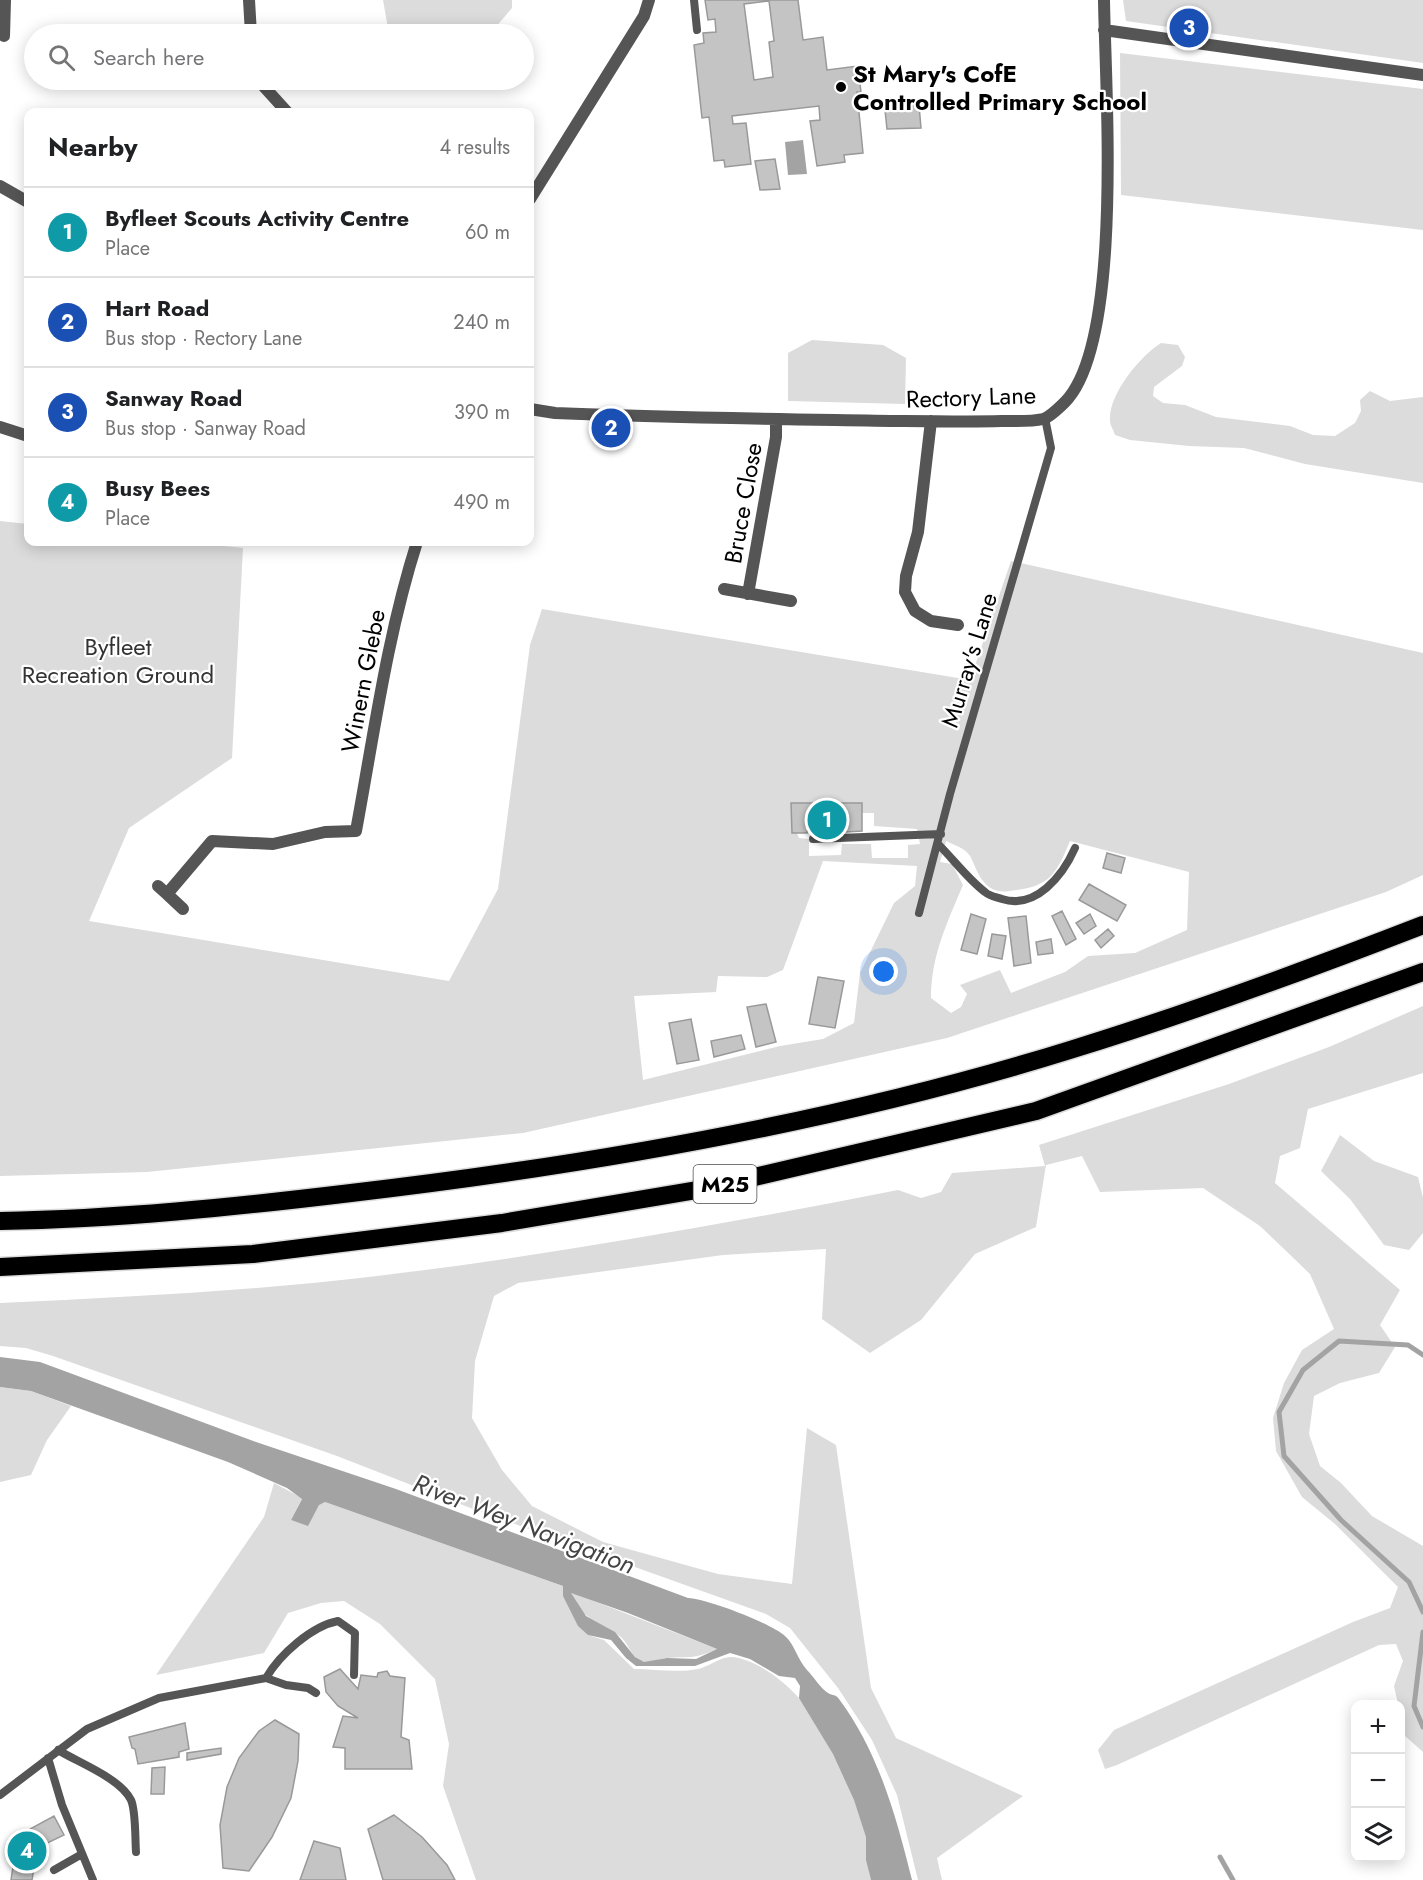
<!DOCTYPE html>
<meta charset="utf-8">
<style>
:root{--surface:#fff;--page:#f6f6f6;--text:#202124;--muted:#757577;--line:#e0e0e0;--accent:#000}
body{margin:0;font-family:Jost,sans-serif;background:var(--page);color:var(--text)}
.controls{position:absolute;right:18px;bottom:18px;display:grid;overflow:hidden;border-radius:12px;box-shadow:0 3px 15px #0003}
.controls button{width:54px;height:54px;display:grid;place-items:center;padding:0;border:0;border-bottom:2px solid var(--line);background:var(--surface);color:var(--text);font:30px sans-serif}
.you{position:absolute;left:884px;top:972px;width:21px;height:21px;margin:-15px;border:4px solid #fff;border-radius:50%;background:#1a73e8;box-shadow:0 0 0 9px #1a73e833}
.badge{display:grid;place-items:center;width:39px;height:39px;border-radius:50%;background:var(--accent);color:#fff;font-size:20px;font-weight:700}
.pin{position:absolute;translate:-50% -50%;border:3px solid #fff;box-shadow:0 2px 6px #0006}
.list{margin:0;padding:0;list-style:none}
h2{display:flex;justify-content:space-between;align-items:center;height:78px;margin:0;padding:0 24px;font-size:26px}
h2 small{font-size:20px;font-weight:400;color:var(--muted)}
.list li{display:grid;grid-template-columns:39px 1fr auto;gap:18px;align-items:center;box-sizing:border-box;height:90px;padding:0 24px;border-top:2px solid var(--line)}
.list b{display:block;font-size:22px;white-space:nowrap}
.list p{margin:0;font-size:20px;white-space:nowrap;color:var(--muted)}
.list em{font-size:20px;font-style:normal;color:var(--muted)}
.icon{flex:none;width:33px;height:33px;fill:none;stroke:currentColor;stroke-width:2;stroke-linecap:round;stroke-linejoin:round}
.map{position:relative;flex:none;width:1423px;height:1880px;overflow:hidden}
.search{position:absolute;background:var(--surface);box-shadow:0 3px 15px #0003;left:24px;top:24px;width:510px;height:66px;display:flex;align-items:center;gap:15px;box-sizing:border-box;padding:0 21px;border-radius:33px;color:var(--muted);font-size:22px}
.panel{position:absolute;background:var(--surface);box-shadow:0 3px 15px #0003;left:24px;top:108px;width:510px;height:438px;border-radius:12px}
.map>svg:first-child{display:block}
.green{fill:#dcdcdc;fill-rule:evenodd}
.water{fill:#a3a3a3;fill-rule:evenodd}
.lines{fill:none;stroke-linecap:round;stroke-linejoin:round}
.stream{stroke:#a3a3a3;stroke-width:5}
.building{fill:#c4c4c4;stroke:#999;stroke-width:1.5;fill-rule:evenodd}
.highway-casing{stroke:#dbdbdb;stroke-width:21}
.lane{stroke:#555;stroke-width:8}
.street{stroke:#555;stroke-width:12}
.highway{stroke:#000;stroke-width:18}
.poi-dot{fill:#000;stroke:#fff;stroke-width:2}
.labels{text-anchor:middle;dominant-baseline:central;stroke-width:4.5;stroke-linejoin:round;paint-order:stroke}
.shield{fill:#fff;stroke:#4c4c4c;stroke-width:1.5}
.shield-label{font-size:22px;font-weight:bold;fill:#000}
.poi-label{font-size:24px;font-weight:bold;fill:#000;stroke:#fff;text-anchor:start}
.street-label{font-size:24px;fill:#000;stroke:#fff}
.park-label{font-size:24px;fill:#333;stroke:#fff}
.water-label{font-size:26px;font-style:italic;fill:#444;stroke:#fff}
</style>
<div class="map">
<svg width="1423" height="1880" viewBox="0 0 1423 1880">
<rect width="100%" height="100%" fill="#fff"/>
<path class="green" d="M383,0H512V8L490,34H389Z
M1123,0H1423V63L1126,21Z
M1120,53L1423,89V230L1121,195Z
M812,340L883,345L906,358L905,404L788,401V353Z
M1161,343L1178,345L1185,357L1182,366L1154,387L1153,396L1163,403L1185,405L1216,417L1290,426L1313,435L1335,436L1355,423L1361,411L1360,400L1370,391L1390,401L1423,397V483L1305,464L1244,448L1189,446L1130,440L1115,435C1114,431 1110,425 1110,421C1108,395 1140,356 1161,343Z
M0,521L28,524V542H184L243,548L232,758L129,828L89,921L449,981L498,889L530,645L542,609L970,680L1011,561L1423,653V875L1386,892L947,1038L523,1133L147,1172L0,1176ZM862,813H874V826L917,829L920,844L908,845V858H872L871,844H842L841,855L809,856V839L799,838L797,833H807L808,829L845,828L846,832L862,831ZM946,841C954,845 965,848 970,856C976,867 978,878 989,887C998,893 1006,892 1016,890C1051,886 1057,872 1070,841L1189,872L1187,930L1135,953L1088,956L1065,972L1011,993L1000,970L960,985L967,994L961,1007L951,1013L931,998C931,956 947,923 963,885L952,864L940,862ZM823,861L917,866L915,886L894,903L860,973L854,1023L823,1039L780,1046L643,1080L634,996L716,992L718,976L767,977L783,970Z
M1423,1006V1073L1308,1109L1300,1148L1280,1156L1275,1183L1400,1290L1380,1325L1395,1347L1379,1373L1340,1383L1314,1396L1309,1434L1320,1466L1341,1483L1372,1516L1423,1546V1752L1405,1736L1400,1704H1398L1394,1686L1403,1661L1396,1644L1379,1645L1117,1765L1105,1769L1098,1750L1114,1730L1353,1622L1390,1608L1398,1587L1335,1524L1302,1497L1276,1451L1273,1418L1284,1383L1302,1350L1334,1329L1310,1274L1260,1226L1203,1188L1100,1192L1082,1156L1046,1165L1036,1227L975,1254L921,1320L870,1353L822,1319L826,1249L723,1255L518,1283L494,1296L475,1361L472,1418L502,1470L532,1506L603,1542L718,1574L792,1584L807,1428L836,1445L871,1688L896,1738L1023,1796L937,1858L942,1880H918L897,1795L872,1740L838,1688L790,1628L766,1614L473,1509L337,1456L53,1356L26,1348L0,1346V1303C126,1297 252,1291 377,1276C552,1255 725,1224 898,1190L921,1198L941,1192L952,1173L1045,1166L1039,1145L1229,1084L1329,1047Z
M1340,1135L1374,1161L1418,1177L1423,1198V1233L1409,1250L1384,1245L1350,1199L1321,1171Z
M0,1387L31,1391L71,1406L47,1440L31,1475L0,1482Z
M274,1483L302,1498L291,1520L308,1525L319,1504L325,1502L563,1586L588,1635L604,1640L634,1669C654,1669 678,1673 698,1669C708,1667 722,1656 732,1657C755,1659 783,1680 798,1697C821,1722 858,1801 866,1835C869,1850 867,1865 871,1880H476L443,1786L449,1744L435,1679L380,1624L344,1601L321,1603L288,1613L264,1653L156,1675L264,1517Z
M571,1592L717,1649C692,1660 692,1656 667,1658C660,1658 651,1663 644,1662C632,1659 629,1645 622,1638C604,1622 577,1619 571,1592Z"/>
<path class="water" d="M803,140L807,174L788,175L785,142Z
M0,1357L40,1362L59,1369L259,1443L396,1489L688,1598C707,1599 771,1623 785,1636C795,1645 797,1659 807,1670C813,1676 821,1689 828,1693C833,1696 836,1694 839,1699C879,1753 896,1816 912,1880H871L866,1860V1837L854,1800L833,1754L799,1698L800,1686L795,1678L779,1676L750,1659L730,1653L695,1666H636L626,1658L611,1640L588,1635L578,1626L563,1596V1586L325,1502L319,1505L308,1526L291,1520L302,1499L287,1488L228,1462L31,1391L0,1387ZM571,1593L628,1613L717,1649L696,1659L667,1658L644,1662L635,1657L615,1632L586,1616Z"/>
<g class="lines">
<path class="stream" d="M1423,1355L1408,1345L1339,1341L1303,1370L1279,1412L1284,1456L1341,1520L1409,1582L1423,1612
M1423,1632L1414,1706L1423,1727
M1220,1857L1233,1880"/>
</g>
<path class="building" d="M705,0H798L803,40L823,37L827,70L858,66L861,92H857L863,153L844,155L845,162L817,166L810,121L820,120L819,106L732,116L733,124L746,123L751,164L725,167L724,160L714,161L709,117L702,118L694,45L704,43L703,33L716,32L715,19L708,20ZM769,1L774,41L769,42L773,77L754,80L744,4Z
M919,105L921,128L887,129L885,110Z
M775,159L780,189L760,190L755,161Z
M791,803H862V831L846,832L845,828L808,829L807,833H792Z
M1107,853L1125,858L1121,873L1103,868Z
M1089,884L1126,905L1117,921L1079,900Z
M1062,911L1076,939L1066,945L1052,916Z
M971,914L986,919L977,954L961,950Z
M1090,914L1096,926L1084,934L1076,923Z
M1026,916L1031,963L1014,966L1008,918Z
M1108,929L1114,936L1101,948L1095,940Z
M992,934L1006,936L1002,959L988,956Z
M1051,939L1053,953L1038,955L1036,942Z
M818,977L844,981L835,1028L809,1024Z
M766,1004L776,1042L756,1047L747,1007Z
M691,1019L699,1060L677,1064L669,1023Z
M741,1035L745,1049L714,1057L711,1041Z
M340,1669L358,1689L361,1675L377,1677L378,1673L387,1671L390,1676L405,1678L401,1737L409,1740L412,1769H345V1748L333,1747L343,1716L358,1718L338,1706L326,1692L324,1677Z
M275,1720L299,1734L298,1761L291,1798L272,1837L249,1871L223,1868L220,1825L227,1787L239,1758L259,1731Z
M185,1723L189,1749L179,1752V1757L138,1764L135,1749L132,1748L129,1737Z
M221,1748V1754L187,1760V1753Z
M165,1767L164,1794H151L152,1768Z
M394,1815L422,1837L447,1865L455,1880H383L368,1829Z
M54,1816L64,1835L45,1844L36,1856L32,1880H11L16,1847L30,1829Z
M314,1841L340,1848L346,1880H300Z"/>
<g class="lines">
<g class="highway-casing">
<path id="highway" d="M0,1221C117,1219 235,1207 351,1193C591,1165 839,1122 1070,1050C1190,1013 1307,970 1423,925
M0,1267L253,1254L502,1223L703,1189L1036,1111L1423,972"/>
</g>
<path class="lane" d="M694,0L697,30
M813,839L941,834
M939,845C954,860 968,879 985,892C989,896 996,897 1002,899C1036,910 1063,875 1075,848
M919,913L950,794L1051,448L1045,418
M266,1678C280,1654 312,1626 338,1621L355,1633L354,1675
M58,1750C79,1763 120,1778 131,1800C136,1811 135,1839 136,1852
M48,1758L62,1805L93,1880
M0,1795L87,1729L159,1698L266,1678L286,1685L308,1688L316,1693
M54,1870L82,1854"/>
<path class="street" d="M249,0L251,34
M1104,30L1423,75
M4,36L5,0
M258,80L287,112
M0,186L28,202
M530,199L644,16L649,0
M530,409L555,413C671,418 787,419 904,421C936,421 969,422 1001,421C1015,421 1030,422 1043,419C1050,417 1060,407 1065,402C1124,342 1105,85 1104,0
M931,421L918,532L906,576L905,592L915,611L931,621L958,625
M0,427L28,436
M724,589L791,601
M748,594L776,437V419
M158,886L167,894
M183,909L167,894L212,841L273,844L325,832L356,831C374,734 387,636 417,542"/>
<use href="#highway" class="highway"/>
</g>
<circle class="poi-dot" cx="841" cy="87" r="6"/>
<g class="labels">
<rect class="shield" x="693.5" y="1165" width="63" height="38" rx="4.5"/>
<g class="shield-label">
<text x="725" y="1184">M25</text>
</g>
<g class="poi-label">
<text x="853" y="73">St Mary's CofE<tspan x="853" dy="28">Controlled Primary School</tspan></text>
</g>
<g class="street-label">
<text transform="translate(971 397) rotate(-2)">Rectory Lane</text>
<text transform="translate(743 503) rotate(-80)">Bruce Close</text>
<text transform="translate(969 660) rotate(-73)">Murray's Lane</text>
<text transform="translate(363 681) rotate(-79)">Winern Glebe</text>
</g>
<g class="park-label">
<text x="118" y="646">Byfleet<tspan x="118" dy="28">Recreation Ground</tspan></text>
</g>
<g class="water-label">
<text transform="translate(524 1524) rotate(21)">River Wey Navigation</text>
</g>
</g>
</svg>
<div class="controls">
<button>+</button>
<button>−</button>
<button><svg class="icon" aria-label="layers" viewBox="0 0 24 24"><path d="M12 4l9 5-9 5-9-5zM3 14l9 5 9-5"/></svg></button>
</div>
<div class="you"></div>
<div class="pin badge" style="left:827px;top:820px;background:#0f9aa8">1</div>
<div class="pin badge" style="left:611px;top:428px;background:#1a4fb4">2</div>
<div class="pin badge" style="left:1189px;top:28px;background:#1a4fb4">3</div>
<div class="pin badge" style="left:27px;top:1851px;background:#0f9aa8">4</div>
<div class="search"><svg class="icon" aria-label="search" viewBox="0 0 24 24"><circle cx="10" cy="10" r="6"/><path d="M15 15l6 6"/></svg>Search here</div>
<section class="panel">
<h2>Nearby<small>4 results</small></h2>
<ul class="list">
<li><span class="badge" style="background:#0f9aa8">1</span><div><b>Byfleet Scouts Activity Centre</b><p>Place</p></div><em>60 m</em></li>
<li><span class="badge" style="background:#1a4fb4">2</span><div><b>Hart Road</b><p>Bus stop · Rectory Lane</p></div><em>240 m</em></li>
<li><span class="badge" style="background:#1a4fb4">3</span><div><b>Sanway Road</b><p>Bus stop · Sanway Road</p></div><em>390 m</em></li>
<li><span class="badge" style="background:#0f9aa8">4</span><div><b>Busy Bees</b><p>Place</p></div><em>490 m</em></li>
</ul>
</section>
</div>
